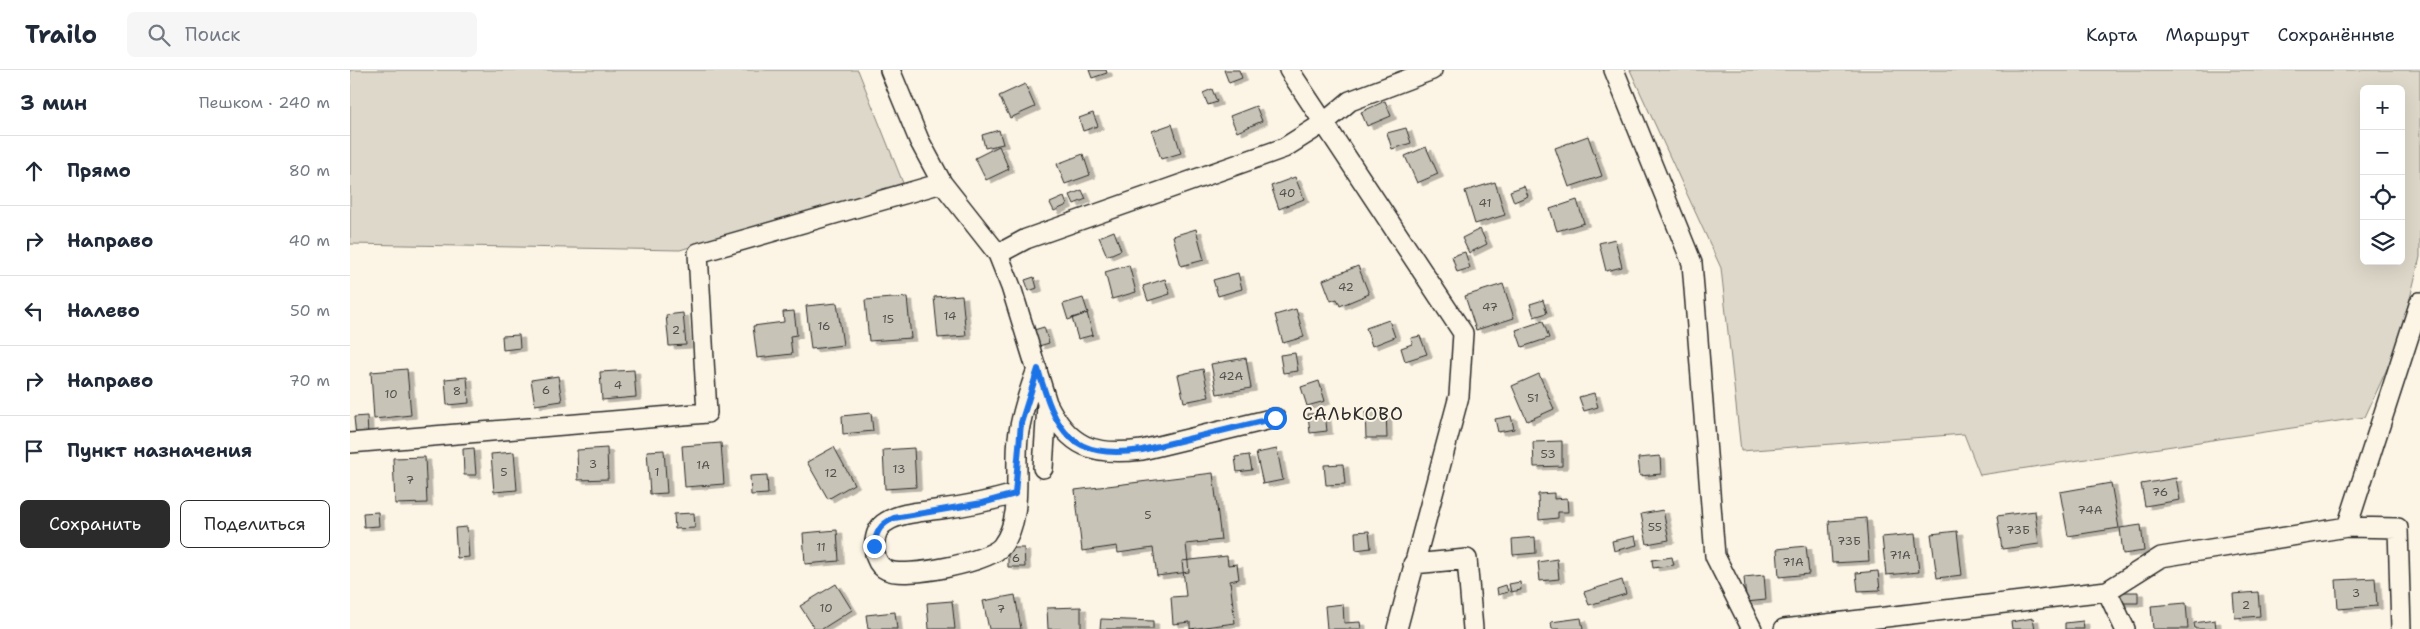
<!DOCTYPE html>
<html lang="ru">
<meta charset="utf-8">
<style>
:root{--surface:#fff;--page:#f6f6f7;--text:#1f2937;--muted:#747a83;--line:#e0e1e3;--accent:#2b2b2b}
body{margin:0;font-family:"Shantell Sans",sans-serif;background:var(--page);color:var(--text)}
.controls{position:absolute;right:15px;top:15px;display:grid;overflow:hidden;border-radius:8px;box-shadow:0 5px 20px #0002}
.controls button{width:45px;height:45px;display:grid;place-items:center;padding:0;border:0;border-bottom:1px solid var(--line);background:var(--surface);color:var(--text);font:25px sans-serif}
.stop{position:absolute;width:15px;height:15px;margin:-11px;border:4px solid #1a73e8;border-radius:50%;background:#fff}
.stop.end{background:#1a73e8;border-color:#fff;box-shadow:0 1px 5px #0008}
.list{margin:0;padding:0;list-style:none}
h2{display:flex;justify-content:space-between;align-items:center;height:65px;margin:0;padding:0 20px;font-size:21px}
h2 small{font-size:16px;font-weight:400;color:var(--muted)}
.list li{display:grid;grid-template-columns:32px 1fr auto;gap:15px;align-items:center;box-sizing:border-box;height:70px;padding:0 20px;border-top:1px solid var(--line)}
.list b{display:block;font-size:19px;white-space:nowrap}
.list em{font-size:16px;font-style:normal;color:var(--muted)}
.actions{display:flex;gap:10px;padding:15px 20px}
.actions a{flex:1;padding:11px 0;border:1px solid var(--accent);border-radius:8px;text-align:center;font-size:18px;color:var(--accent)}
.actions .main{background:var(--accent);color:#fff}
.icon{flex:none;width:28px;height:28px;fill:none;stroke:currentColor;stroke-width:2;stroke-linecap:round;stroke-linejoin:round}
.map{position:relative;flex:none;width:2070px;height:559px;overflow:hidden}
header{display:flex;align-items:center;gap:30px;box-sizing:border-box;height:70px;padding:0 25px;background:var(--surface);border-bottom:1px solid var(--line)}
header strong{font-size:24px}
nav{display:flex;gap:28px;margin-inline-start:auto;font-size:18px}
.search{width:350px;height:45px;background:var(--page);display:flex;align-items:center;gap:12px;box-sizing:border-box;padding:0 18px;border-radius:8px;color:var(--muted);font-size:19px}
main{display:flex}
aside{flex:1;background:var(--surface)}
.map>svg:first-child{display:block}
.green{fill:#ded8ca;stroke:#84827a;fill-rule:evenodd}
.building{fill:#c8c3b7;stroke:#2b2b2b;filter:url(#shadow)}
.lines{fill:none;stroke-linecap:round;stroke-linejoin:round}
.minor-casing{stroke:#2b2b2b;stroke-width:22}
.minor{stroke:#fcf5e5;stroke-width:19}
.route{stroke:#1a73e8;stroke-width:6}
.labels{text-anchor:middle;dominant-baseline:central;stroke-width:4;stroke-linejoin:round;paint-order:stroke}
.number-label{font-size:12px;fill:#52514e}
.quarter-label{font-size:18px;letter-spacing:1px;fill:#2b2b2b;stroke:#fcf5e5}
</style>
<header>
<strong>Trailo</strong>
<div class="search"><svg class="icon" aria-label="search" viewBox="0 0 24 24"><circle cx="10" cy="10" r="6"/><path d="M15 15l6 6"/></svg>Поиск</div>
<nav><a>Карта</a><a>Маршрут</a><a>Сохранённые</a></nav>
</header>
<main>
<aside>
<h2>3 мин<small>Пешком · 240 m</small></h2>
<ul class="list">
<li><svg class="icon" aria-label="ahead" viewBox="0 0 24 24"><path d="M12 20V5M6 11l6-6 6 6"/></svg><div><b>Прямо</b></div><em>80 m</em></li>
<li><svg class="icon" aria-label="right" viewBox="0 0 24 24"><path d="M7 20v-9h11M14 6l5 5-5 5"/></svg><div><b>Направо</b></div><em>40 m</em></li>
<li><svg class="icon" aria-label="left" viewBox="0 0 24 24"><path d="M17 20v-9H6M10 6l-5 5 5 5"/></svg><div><b>Налево</b></div><em>50 m</em></li>
<li><svg class="icon" aria-label="right" viewBox="0 0 24 24"><path d="M7 20v-9h11M14 6l5 5-5 5"/></svg><div><b>Направо</b></div><em>70 m</em></li>
<li><svg class="icon" aria-label="arrive" viewBox="0 0 24 24"><path d="M6 21V4h12l-3 4 3 4H6"/></svg><div><b>Пункт назначения</b></div></li>
</ul>
<div class="actions"><a class="main">Сохранить</a><a>Поделиться</a></div>
</aside>
<div class="map">
<svg width="2070" height="559" viewBox="0 0 2070 559">
<defs>
<filter id="shadow"><feDropShadow dx="5.5" dy="3" stdDeviation="0" flood-color="#0004"/></filter>
</defs>
<rect width="100%" height="100%" fill="#fcf5e5"/>
<filter id="ink" filterUnits="userSpaceOnUse"><feTurbulence type="fractalNoise" baseFrequency=".02" numOctaves="2"/><feDisplacementMap in="SourceGraphic" scale="10" xChannelSelector="R" yChannelSelector="G"/><feConvolveMatrix kernelMatrix="1 2 1 2 8 2 1 2 1" color-interpolation-filters="sRGB"/></filter>
<g filter="url(#ink)">
<path class="green" d="M0,0H508L553,113L330,180L0,174Z
M1280,0H2070V187L2050,270L2015,347L1630,405L1614,364L1391,381L1371,198ZM2014,19H2051V191H2014Z"/>
<path class="building" d="M739,0H756L757,3L742,8Z
M874,0H889L892,8L879,13Z
M675,14L685,37L660,48L649,26Z
M862,19L867,32L858,35L853,23Z
M1035,31L1041,46L1017,56L1011,42Z
M906,36L912,51L887,62L880,46Z
M743,43L748,56L733,61L729,48Z
M822,54L831,83L811,89L802,61Z
M1056,58L1061,73L1042,79L1037,63Z
M649,60L653,74L635,78L632,65Z
M1238,66L1252,106L1219,117L1205,78Z
M649,76L659,99L636,110L625,88Z
M1076,77L1088,104L1067,113L1055,86Z
M733,84L740,105L715,114L707,94Z
M945,107L954,129L929,139L921,116Z
M1145,112L1155,145L1125,154L1115,121Z
M1174,116L1178,126L1164,132L1160,121Z
M732,120L736,129L724,134L720,125Z
M714,127L717,135L704,141L700,133Z
M1227,130L1234,153L1207,161L1200,139Z
M846,159L854,190L831,196L823,166Z
M1130,159L1137,174L1119,183L1112,168Z
M764,161L771,180L757,186L749,167Z
M1265,169L1272,197L1256,201L1249,173Z
M1115,182L1120,198L1107,202L1102,186Z
M779,195L786,222L762,229L755,202Z
M1008,196L1019,224L990,236L987,229L981,231L973,210Z
M888,203L892,219L868,226L863,210Z
M684,207L687,218L679,221L675,210Z
M815,209L820,224L798,231L793,216Z
M1153,214L1164,248L1126,260L1115,226Z
M612,225L616,266L588,268L584,227Z
M557,227L561,268L519,271L515,230Z
M733,228L738,243L718,250L713,234Z
M1193,230L1197,243L1184,247L1180,234Z
M487,233L493,275L461,279L456,236Z
M946,239L954,267L933,273L925,245Z
M444,241L447,265L440,266L442,284L407,288L403,256L434,252L433,242Z
M333,243L336,275L319,276L316,245Z
M737,243L743,265L728,269L722,248Z
M1039,250L1045,267L1022,276L1016,258Z
M1193,251L1199,268L1172,277L1166,260Z
M694,257L699,273L689,276L684,260Z
M169,265L170,278L153,280L152,266Z
M1070,266L1077,284L1055,291L1051,278L1062,274L1061,268Z
M945,283L948,301L933,303L930,285Z
M896,288L901,318L867,324L861,294Z
M57,299L61,345L24,349L21,302Z
M853,299L859,327L834,332L828,305Z
M284,300L286,327L252,330L250,302Z
M1189,304L1204,339L1177,351L1162,316Z
M208,306L212,331L185,335L181,310Z
M117,307L119,333L97,335L95,309Z
M969,311L975,331L957,336L951,317Z
M1244,323L1248,337L1234,341L1229,327Z
M1036,340L1037,368H1016L1015,341Z
M521,343L523,361L493,364L492,346Z
M975,343L977,361L960,363L958,344Z
M17,346L18,366L6,367L4,347Z
M1161,346L1164,359L1148,362L1145,349Z
M1212,371V396L1184,397L1183,372Z
M371,373L374,414L335,417L332,376Z
M484,377L504,414L478,429L457,392Z
M124,378L126,405H114L113,379Z
M257,378L258,409L228,410L227,380Z
M564,378L566,417L535,419L533,380Z
M927,379L933,410L913,414L906,383Z
M314,380L317,423L300,424L297,381Z
M164,382L167,420L144,422L141,384Z
M899,385L902,400L887,402L885,387Z
M1310,386L1311,404L1290,406L1288,388Z
M75,387L77,433L45,434L43,388Z
M993,394L995,414L976,415L974,395Z
M863,403L871,470L836,474L839,502L807,506L803,478L768,483L767,476L732,481L725,420Z
M417,405L418,424L401,425L400,406Z
M1826,408L1830,430L1795,436L1791,414Z
M1761,413L1769,458L1718,466L1710,422Z
M1204,423V429L1217,428L1218,442H1208V448L1189,450L1188,424Z
M1313,440L1319,470L1297,474L1291,444Z
M1685,441L1689,474L1652,479L1647,446Z
M28,442L29,456L14,457L13,443Z
M344,443L345,458L325,459L324,444Z
M1516,448L1519,491L1482,493L1479,451Z
M1791,455L1794,481L1773,484L1770,458Z
M117,457L119,487L107,488L105,458Z
M487,460L489,491L455,494L453,463Z
M1019,461L1021,478L1006,480L1005,462Z
M1607,461L1612,505L1587,508L1581,464Z
M1565,464L1569,502L1536,505L1532,467Z
M1285,466L1287,475L1264,481L1262,471Z
M1185,467L1186,483L1163,485L1162,469Z
M1456,476L1459,504L1429,507L1427,479Z
M658,478H674L675,497H658Z
M877,486L878,495L887,494L889,509L880,511L885,553L840,559V552L823,554L821,527L836,526L832,491Z
M1322,487L1324,495L1303,498L1302,490Z
M1207,489L1209,509L1190,511L1188,492Z
M1528,501L1530,520L1508,521L1506,503Z
M1414,505L1416,530L1396,532L1394,507Z
M2025,508L2027,536L1988,539L1986,510Z
M1272,510L1276,524L1239,535L1234,522Z
M1170,512L1171,520L1161,522L1159,514Z
M486,514L502,540L472,559H465L450,536Z
M1156,515L1158,522L1148,525L1147,518Z
M1767,522H1788V533H1767Z
M1908,522L1910,546L1885,548L1883,524Z
M665,525L671,559H639L633,531Z
M602,531L605,559H579L577,533Z
M1836,533L1838,559H1803L1801,536Z
M993,534L994,553L1010,552L1011,559H977L975,536Z
M731,537V559H698L697,538Z
M545,542L547,559H518L516,545Z
M1231,548L1233,559H1202L1201,552Z
M1683,548L1685,559H1662L1661,552Z
M751,549L803,551V559H750Z
M1865,550L1866,559H1845L1844,553Z
M1733,551L1734,559H1715V553Z"/>
<g class="lines">
<g class="minor-casing">
<path id="minor" d="M540,0L569,70L592,113L648,184L661,217L697,333C719,378 744,386 792,380L925,348
M939,0L1113,263L1109,326L1047,559
M1264,0L1342,193L1365,486L1402,559
M648,184L676,169L934,78L975,52L1000,31L1082,0
M0,373L357,343L348,183L592,113
M693,398L697,335
M665,424C640,431 616,436 591,439C573,442 551,442 536,452C529,456 526,463 525,471C523,482 526,495 537,500C555,509 640,492 652,476C674,447 664,401 668,368C671,344 679,321 687,299
M1997,457L2048,458L2051,559
M1063,494L1117,489L1123,559
M1434,559L1757,521
M1775,559L1757,521L1811,487L1997,457L2070,232"/>
</g>
<use href="#minor" class="minor"/>
</g>
</g>
<g class="lines" filter="url(#ink)">
<path class="route" d="M524,476C526,461 531,454 544,448L632,433L665,424L671,353L688,299C706,362 720,390 792,380L925,348"/>
</g>
<g class="labels">
<g class="number-label">
<text x="937" y="123">40</text>
<text x="1135" y="133">41</text>
<text x="996" y="217">42</text>
<text x="1140" y="237">47</text>
<text x="600" y="246">14</text>
<text x="538" y="249">15</text>
<text x="474" y="256">16</text>
<text x="326" y="260">2</text>
<text x="881" y="306">42А</text>
<text x="268" y="315">4</text>
<text x="196" y="320">6</text>
<text x="107" y="321">8</text>
<text x="41" y="324">10</text>
<text x="1183" y="328">51</text>
<text x="1198" y="384">53</text>
<text x="243" y="394">3</text>
<text x="353" y="395">1А</text>
<text x="549" y="399">13</text>
<text x="154" y="402">5</text>
<text x="307" y="402">1</text>
<text x="481" y="403">12</text>
<text x="60" y="410">7</text>
<text x="1810" y="422">76</text>
<text x="1740" y="440">74А</text>
<text x="798" y="445">5</text>
<text x="1305" y="457">55</text>
<text x="1668" y="460">73Б</text>
<text x="1499" y="471">73Б</text>
<text x="471" y="477">11</text>
<text x="1550" y="485">71А</text>
<text x="666" y="488">6</text>
<text x="1443" y="492">71А</text>
<text x="2006" y="523">3</text>
<text x="1896" y="535">2</text>
<text x="476" y="538">10</text>
<text x="651" y="539">7</text>
</g>
<g class="quarter-label">
<text x="1003" y="344">САЛЬКОВО</text>
</g>
</g>
</svg>
<div class="controls">
<button>+</button>
<button>−</button>
<button><svg class="icon" aria-label="locate" viewBox="0 0 24 24"><circle cx="12" cy="12" r="6"/><path d="M12 2v4M12 18v4M2 12h4M18 12h4"/></svg></button>
<button><svg class="icon" aria-label="layers" viewBox="0 0 24 24"><path d="M12 4l9 5-9 5-9-5zM3 14l9 5 9-5"/></svg></button>
</div>
<div class="stop" style="left:925px;top:348px"></div>
<div class="stop end" style="left:524px;top:476px"></div>
</div>
</main>
